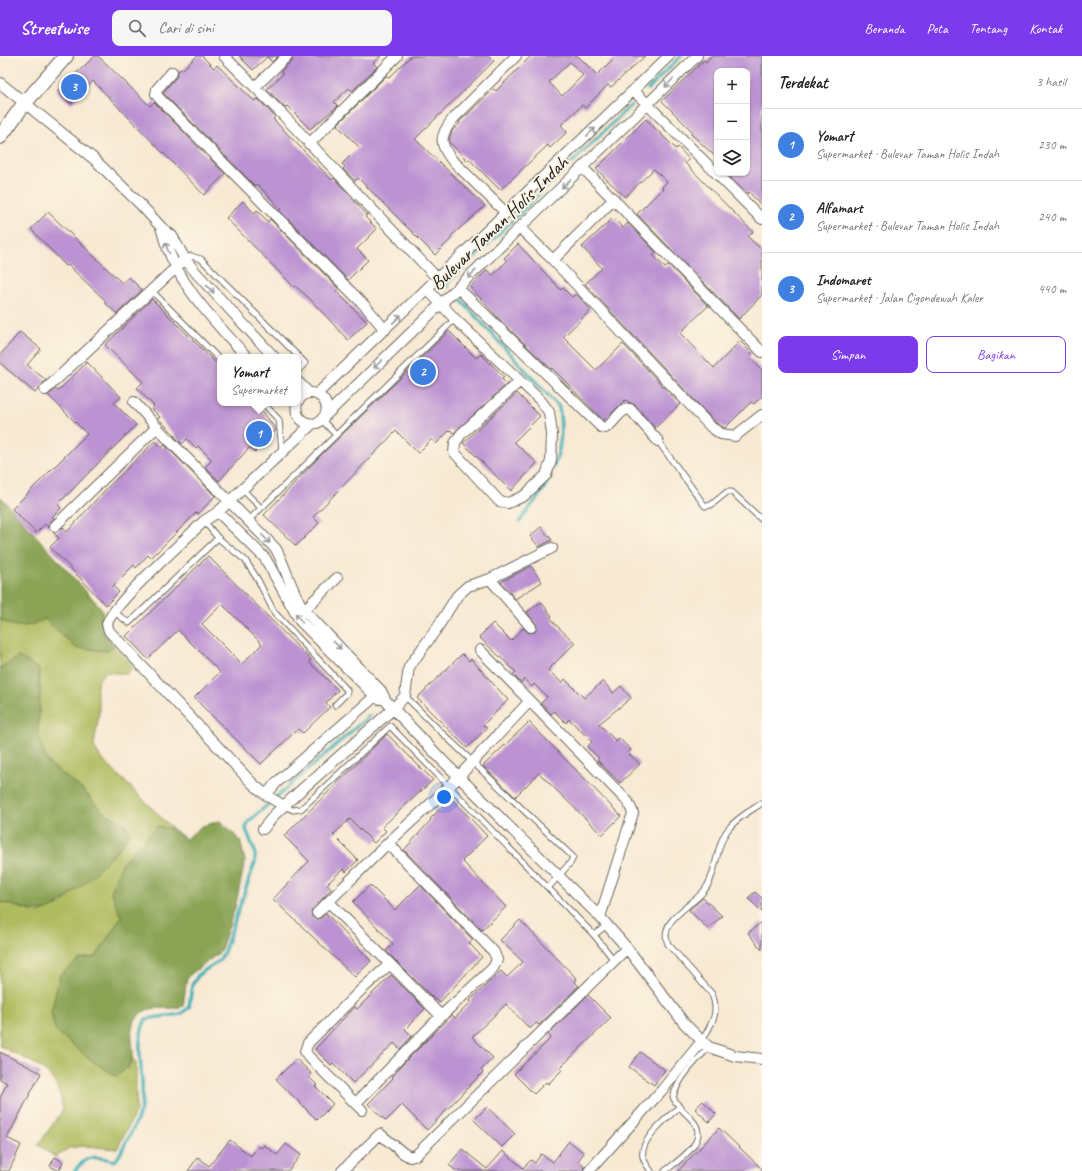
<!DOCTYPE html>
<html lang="id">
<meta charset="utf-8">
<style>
:root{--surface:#fff;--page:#f6f6f6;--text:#222;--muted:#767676;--line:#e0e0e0;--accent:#7c3aed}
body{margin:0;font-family:Caveat,sans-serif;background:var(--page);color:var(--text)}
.controls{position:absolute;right:12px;top:12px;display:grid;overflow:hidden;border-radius:8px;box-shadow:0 1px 3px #0004}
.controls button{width:36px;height:36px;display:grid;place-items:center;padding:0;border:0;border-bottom:1px solid var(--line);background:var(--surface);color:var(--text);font:20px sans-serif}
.you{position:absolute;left:444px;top:741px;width:14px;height:14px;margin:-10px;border:3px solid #fff;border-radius:50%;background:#1a73e8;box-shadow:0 0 0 6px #1a73e833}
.badge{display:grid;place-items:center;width:26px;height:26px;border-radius:50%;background:var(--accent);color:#fff;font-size:13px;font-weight:700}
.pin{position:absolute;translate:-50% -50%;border:2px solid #fff;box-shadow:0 1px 4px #0006}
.popup{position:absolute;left:217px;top:298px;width:84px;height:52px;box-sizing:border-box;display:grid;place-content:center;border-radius:8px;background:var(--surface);filter:drop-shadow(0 1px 3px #0005);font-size:13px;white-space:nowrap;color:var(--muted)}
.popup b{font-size:15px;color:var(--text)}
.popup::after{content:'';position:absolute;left:50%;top:100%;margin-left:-8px;border:8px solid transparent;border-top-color:var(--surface)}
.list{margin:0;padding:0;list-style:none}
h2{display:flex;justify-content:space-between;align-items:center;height:52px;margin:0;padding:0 16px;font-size:17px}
h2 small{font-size:13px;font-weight:400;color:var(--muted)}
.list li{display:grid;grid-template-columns:26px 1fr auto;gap:12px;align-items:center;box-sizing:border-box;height:72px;padding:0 16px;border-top:1px solid var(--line)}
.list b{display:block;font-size:15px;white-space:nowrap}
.list p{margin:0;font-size:13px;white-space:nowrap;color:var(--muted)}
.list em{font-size:13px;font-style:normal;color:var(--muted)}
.actions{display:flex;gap:8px;padding:12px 16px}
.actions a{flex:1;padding:9px 0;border:1px solid var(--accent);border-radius:8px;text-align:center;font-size:14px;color:var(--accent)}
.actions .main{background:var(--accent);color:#fff}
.icon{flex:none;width:22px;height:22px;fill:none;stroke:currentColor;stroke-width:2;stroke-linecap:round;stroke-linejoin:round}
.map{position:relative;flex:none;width:762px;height:1115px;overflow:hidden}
header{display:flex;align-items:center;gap:24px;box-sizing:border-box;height:56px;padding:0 20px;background:var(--accent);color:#fff}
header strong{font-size:19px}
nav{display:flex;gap:22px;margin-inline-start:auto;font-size:14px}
.search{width:280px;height:36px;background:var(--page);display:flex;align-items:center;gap:10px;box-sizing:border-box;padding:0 14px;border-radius:8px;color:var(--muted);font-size:15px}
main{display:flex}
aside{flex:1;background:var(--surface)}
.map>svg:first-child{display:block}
.green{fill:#aebb5e;stroke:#656c3d}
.forest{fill:#8aa355;stroke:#536038}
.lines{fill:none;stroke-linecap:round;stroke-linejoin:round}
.stream{stroke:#3fb0b9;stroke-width:3.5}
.building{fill:#bb92d2;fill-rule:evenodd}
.lane-casing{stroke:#69645c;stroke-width:7}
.street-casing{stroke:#69645c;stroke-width:12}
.secondary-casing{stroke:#69645c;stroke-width:16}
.lane{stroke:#fff;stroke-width:5}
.street{stroke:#fff;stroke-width:10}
.secondary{stroke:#fff;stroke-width:14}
.oneway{stroke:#999}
.labels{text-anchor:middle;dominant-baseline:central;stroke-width:4;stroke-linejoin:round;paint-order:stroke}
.street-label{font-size:20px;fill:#1c1c1c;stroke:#fcf5e5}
</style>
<header>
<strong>Streetwise</strong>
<div class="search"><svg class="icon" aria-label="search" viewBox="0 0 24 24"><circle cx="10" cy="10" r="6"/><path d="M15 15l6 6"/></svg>Cari di sini</div>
<nav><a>Beranda</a><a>Peta</a><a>Tentang</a><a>Kontak</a></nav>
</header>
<main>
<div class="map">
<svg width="762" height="1115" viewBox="0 0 762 1115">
<rect width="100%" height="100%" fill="#fcf5e5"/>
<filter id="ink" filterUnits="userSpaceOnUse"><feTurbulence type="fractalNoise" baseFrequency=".025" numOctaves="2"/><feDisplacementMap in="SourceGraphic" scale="8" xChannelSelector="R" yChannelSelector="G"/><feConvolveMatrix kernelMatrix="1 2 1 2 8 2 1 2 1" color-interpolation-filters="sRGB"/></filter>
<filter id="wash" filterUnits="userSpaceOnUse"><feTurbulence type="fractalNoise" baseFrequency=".012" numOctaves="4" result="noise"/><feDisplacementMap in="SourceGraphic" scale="16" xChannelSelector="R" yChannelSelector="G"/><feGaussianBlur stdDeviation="0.9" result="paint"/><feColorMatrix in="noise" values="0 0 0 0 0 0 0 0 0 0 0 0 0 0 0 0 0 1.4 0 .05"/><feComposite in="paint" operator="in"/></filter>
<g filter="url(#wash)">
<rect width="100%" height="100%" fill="#f8e9d3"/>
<path class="green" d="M0,563C18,573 26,572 45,563L108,595L114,590L134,610L127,618L105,616C90,632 100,638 99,656C98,668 95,679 94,691L102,703L174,774L157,770L111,836L121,861L96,901L80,903L128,1013L133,1003L136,1006V1055L117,1093L84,1090L69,1092L55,1101L38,1089L63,1054C58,1012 34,1008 0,990V846L38,857L61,848L118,794L129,779L125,768L102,755L83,734L47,706L38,679L40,638L19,601L0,612Z"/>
<path class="forest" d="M0,440L103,554C101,570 106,577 114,590L108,595L76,592L45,563C26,571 17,574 0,563Z
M19,601L39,613L40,638L38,679L47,706L83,734L102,755L125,768L129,779C115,798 64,853 42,855C34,856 9,848 0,846V612Z
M220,765L240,784L245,805L235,852L220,896L187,921L183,950C170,956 150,947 139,959C119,981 150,1000 116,1020L92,1005L56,975L51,957L60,919L80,903L96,901L121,861L111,836L122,807L157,770L174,774L186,783L202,770Z"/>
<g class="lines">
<path class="stream" d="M648,33L681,0
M448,231L446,229L631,49
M459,242L559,351C562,370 562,391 554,410
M520,465L544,433L550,419
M75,1115C86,1098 97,1100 115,1105L119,1100C125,1087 138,1067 141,1052C147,1023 132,990 146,963L181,958L189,951L192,929L199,918L219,905L224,896L255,806V796L246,773L248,766L369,660"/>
</g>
<g id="blocks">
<path class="building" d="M95,0H98L150,50L154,46L225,118L204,139L93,25L71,48L57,35Z
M197,0H202L214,12L217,9L252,43L255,45L257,42L275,61L273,63L332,124L334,122L367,159L365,161L377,173L357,193L368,204L348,224L279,154L281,153L257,128L255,130L163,37L177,20L178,15L181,13L182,14Z
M239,0H278L272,6L267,1L253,14Z
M293,0H381L373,7L377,11L352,35L349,32L334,46L338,50L310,73L287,50L285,52L267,33L283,18L281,15L292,5Z
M411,0H489L494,5L415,83L485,150L450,181L452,182L435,199L358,122L355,125L343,113L345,111L342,108L359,91L337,69L386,20L389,22Z
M531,0H578L597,19L616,0H645L611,31L608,29L585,52L582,49L561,69L567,76L550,92L548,89L500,134L469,103L468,105L449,86L450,81L452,75L460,67L459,66L470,56L494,33L496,35ZM570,6L583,19L562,40L549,26Z
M711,0H762V150L749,136L747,138L726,117H747V15H717V102L691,78L693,76L662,45L704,4L706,6Z
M646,63L676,93L678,91L689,103L685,107L753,176L748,181L762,194V239L739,263L637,158L663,132L662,131L667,126L654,113L625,141L596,113Z
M243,145L254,157L257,154L268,166L270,163L339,233L336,235L367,266L348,284L308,241L295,230L294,231L226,162Z
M48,156L122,227L129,221L142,234L117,258L104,246L106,245L68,209L66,210L31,173Z
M613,162L623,172L628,167L656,196L653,199L665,212L669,209L708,250L680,277L699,297L714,312L740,285L752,297L749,301L762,314V340L754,348L751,346L725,372L715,366L585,228L602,212L582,191Z
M518,188L561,234L563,232L572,241L576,238L591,254L563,281L596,314L623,288L680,348L655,372L635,349L625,344L604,365L563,323L552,312L551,313L502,266L470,231L487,214L493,219L507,205L504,202Z
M152,243L220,311V347H254L264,357L276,374L255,396L250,391L219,425L205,411L212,404L198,390L196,392L187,383L182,388L174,380L175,379L158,362L160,361L152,353L154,350L137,332L143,326L105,289Z
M449,275L476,302L481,298L504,321L502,323L507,328L454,377L450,374L436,388L432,383L418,397L396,375L313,461L319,467L296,490L264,459L320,400Z
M20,276L41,293L27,309L46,324L35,337L0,307V299Z
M87,306L121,341L114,347L136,369L58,448L61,452L52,461L54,462L49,468V472L45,468L36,477L12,453L87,378L48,339L56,333L58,335Z
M517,337L540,360L514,386L537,407L511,435L463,387Z
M155,385L162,392L165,389L215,440L198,458L197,456L151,502L148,499L136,512L134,509L113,530L119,536L106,549L50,491L59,482L53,476H57L63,471L67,476L105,434Z
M541,471L552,484L539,491L530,480Z
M208,500L311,604L309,606L338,634L326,647L330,651L303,677L298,673L261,708L194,642L220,616L178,574L148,603L126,580ZM222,548L262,588L242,608L202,568Z
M531,510L542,526L515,543L501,526Z
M541,546L552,560L550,561L556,569L575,587L548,614L562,627L565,623L584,642L603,625L613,637L621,630L631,642L599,668L616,685L619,682L631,694L628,697L640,708L620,727L597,704L599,702L587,691L592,686L569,663L566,667L554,655L551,658L541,647L547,641L534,628L532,631L524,623L521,627L513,619L516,616L479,581L493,567L511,585L523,572L529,577L535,576L537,569L527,556Z
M462,598L469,605L471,603L508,644L483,669L487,672L467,692L417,642Z
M529,666L621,760L602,779L539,717L515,741L483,710Z
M387,678L433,724L382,771L386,775L374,787L350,763L333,779L358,804L346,816L343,813L327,828L331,833L311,856L312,861L316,863L321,862L326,857L371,905L355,921L273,843L309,805L284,780Z
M451,742L487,780L462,805L506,851L482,874L404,794L431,764L430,763Z
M370,829L395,854L420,829L473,884L469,887L482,901L439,947L436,943L435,944L386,895L393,888L353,846Z
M755,836L762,842V856L748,842Z
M703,842L722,860L708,873L689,854Z
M520,864L577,923L574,926L579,930L539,969L536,967L530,973L506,948L472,981L493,1002L481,1014L483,1016L427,1074L402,1049L386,1065L368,1048L393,1022L392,1021L402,1009L452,959L455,962L471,946L470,944L501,915L507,921L523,906L500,884Z
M762,866V894L748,877Z
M391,919L425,953L405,973L412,980L400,993L394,987L353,1027L333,1007L331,1009L315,993L344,962L355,951L357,953Z
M588,939L611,962L560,1012L562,1014L548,1028L546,1026L534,1038L514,1018L551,982L548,978Z
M0,996L41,1017L7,1082L21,1089L9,1115H0V1042L7,1027L0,1023Z
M640,996L665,1014L654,1029L629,1011Z
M296,1003L311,1017L308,1020L317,1029L315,1030L333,1048L317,1064L276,1023Z
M703,1045L716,1058L709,1066L695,1053Z
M487,1051L515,1078L502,1091L474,1064Z
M719,1072L762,1113V1115H678Z
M230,1084L251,1100L258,1090L261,1092L264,1089L277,1099L286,1088L301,1099L288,1115H188L198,1101L209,1110Z
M569,1085L584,1097L578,1105L584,1110L583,1115H456L449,1109L462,1093L487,1113L503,1095L523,1112L531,1104L535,1107L541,1098L553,1106Z
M55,1101L63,1106L59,1115L50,1110Z"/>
</g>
</g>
<g filter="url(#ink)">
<use href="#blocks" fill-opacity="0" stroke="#69645c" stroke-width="1"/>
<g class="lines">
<g class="lane-casing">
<path id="lane" d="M185,203L191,200L201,203L305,307L298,315
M151,234L220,304
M263,347L279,364L282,395
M322,364L336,379
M658,385L705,450L711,449L727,436H732L762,464
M242,433L261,452
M204,465L218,482L245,504L258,524L274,556L347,634V637L335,649
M248,465L455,263
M113,555L129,567L218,482
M405,640L438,673L573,801L571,806L548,832
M284,750L293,754L301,753L390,670L594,879L614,904
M594,879L607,869
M702,985C711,968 720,958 712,938L668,888C658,865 690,851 703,836C718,819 714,789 730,771C738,761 752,754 762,747
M651,1115C648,1111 644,1106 643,1101C639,1084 667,1062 678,1052
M665,1115C679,1104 710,1085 693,1065C685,1055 679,1054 673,1041C679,1021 695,1006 709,991"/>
</g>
<g class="street-casing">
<path id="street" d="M224,0L284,60L438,223
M172,16L157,33L156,38L159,42L367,252L385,274
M0,27L94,103L141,149L161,171L172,180L185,203L198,219L274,301
M255,31L287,0
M634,35L762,163
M309,88L397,0
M583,112L762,296
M506,157L451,103C439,87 440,80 452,64L516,0
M161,171C174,226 211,261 247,301
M520,172L553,204L711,371L721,378L735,380L762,359
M553,204L614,143
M458,232L601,371L605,372C615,368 619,352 630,353L658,385
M428,234L455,263L541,345L549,356L552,378L551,405L546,419L524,440L508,447L499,445L454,396L455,387L461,378L520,325
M298,326L309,337
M45,334L185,203
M317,338L669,0
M134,346L166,381L276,493C287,514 291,535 304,554L381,635L386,645L442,704L600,861L627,892L684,967L702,985L709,991L735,1000L762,1003
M297,347C294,361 304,370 317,367C342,352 312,323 298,345
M326,359L697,0
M312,368L218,456L204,465C185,484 113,547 107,568L109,575L252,727L266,739L276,727L381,635
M218,456L265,502L300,565L375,640L380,643
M55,470L157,371
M490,523L531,571
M304,554L337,522
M480,594L628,746L633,757L600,861
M266,739L284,750
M263,773L276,757L300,735L394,652L405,640L409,611L437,572L457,540L468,530L490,523L552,492
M329,846L441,960
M317,857L388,787L448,732L529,646
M356,1047L441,960L493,912L497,904L494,896L388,787
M362,1054L308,1000L305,995L308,987L361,934L390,908
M342,1115L380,1078L403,1097L410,1101L416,1099L627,892
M589,1115L662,1034L702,985"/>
</g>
<g class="secondary-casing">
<path id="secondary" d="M0,81L24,48L66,0"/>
</g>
<use href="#lane" class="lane"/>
<use href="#street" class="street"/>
<use href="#secondary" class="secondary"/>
</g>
<defs><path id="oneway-shaft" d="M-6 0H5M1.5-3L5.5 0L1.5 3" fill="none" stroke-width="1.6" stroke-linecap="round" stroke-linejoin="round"/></defs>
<g class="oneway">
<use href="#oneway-shaft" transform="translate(669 27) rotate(135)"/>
<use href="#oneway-shaft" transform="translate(591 76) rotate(-44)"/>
<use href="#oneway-shaft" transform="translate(566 128) rotate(136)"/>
<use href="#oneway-shaft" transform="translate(167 192) rotate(-112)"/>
<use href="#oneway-shaft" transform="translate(472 218) rotate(136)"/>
<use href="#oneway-shaft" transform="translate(210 233) rotate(47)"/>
<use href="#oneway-shaft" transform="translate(397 263) rotate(-44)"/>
<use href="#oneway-shaft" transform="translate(378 308) rotate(136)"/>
<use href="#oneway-shaft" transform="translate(266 483) rotate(46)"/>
<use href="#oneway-shaft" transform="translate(299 562) rotate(-126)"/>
<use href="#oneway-shaft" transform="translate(337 589) rotate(46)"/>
</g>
</g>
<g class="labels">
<g class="street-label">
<text transform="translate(499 167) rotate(-44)">Bulevar Taman Holis Indah</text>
</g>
</g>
</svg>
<div class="controls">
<button>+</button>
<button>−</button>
<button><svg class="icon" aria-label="layers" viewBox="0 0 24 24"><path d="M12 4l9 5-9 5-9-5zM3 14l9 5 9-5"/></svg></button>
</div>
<div class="you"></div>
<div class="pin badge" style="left:259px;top:378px;background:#3f7fe0">1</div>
<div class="popup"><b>Yomart</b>Supermarket</div>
<div class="pin badge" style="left:423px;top:316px;background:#3f7fe0">2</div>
<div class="pin badge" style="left:74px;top:31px;background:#3f7fe0">3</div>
</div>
<aside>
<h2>Terdekat<small>3 hasil</small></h2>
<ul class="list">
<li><span class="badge" style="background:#3f7fe0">1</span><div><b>Yomart</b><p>Supermarket · Bulevar Taman Holis Indah</p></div><em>230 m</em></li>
<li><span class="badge" style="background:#3f7fe0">2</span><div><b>Alfamart</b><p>Supermarket · Bulevar Taman Holis Indah</p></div><em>240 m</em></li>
<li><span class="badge" style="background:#3f7fe0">3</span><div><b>Indomaret</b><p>Supermarket · Jalan Cigondewah Kaler</p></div><em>440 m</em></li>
</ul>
<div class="actions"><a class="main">Simpan</a><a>Bagikan</a></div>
</aside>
</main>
